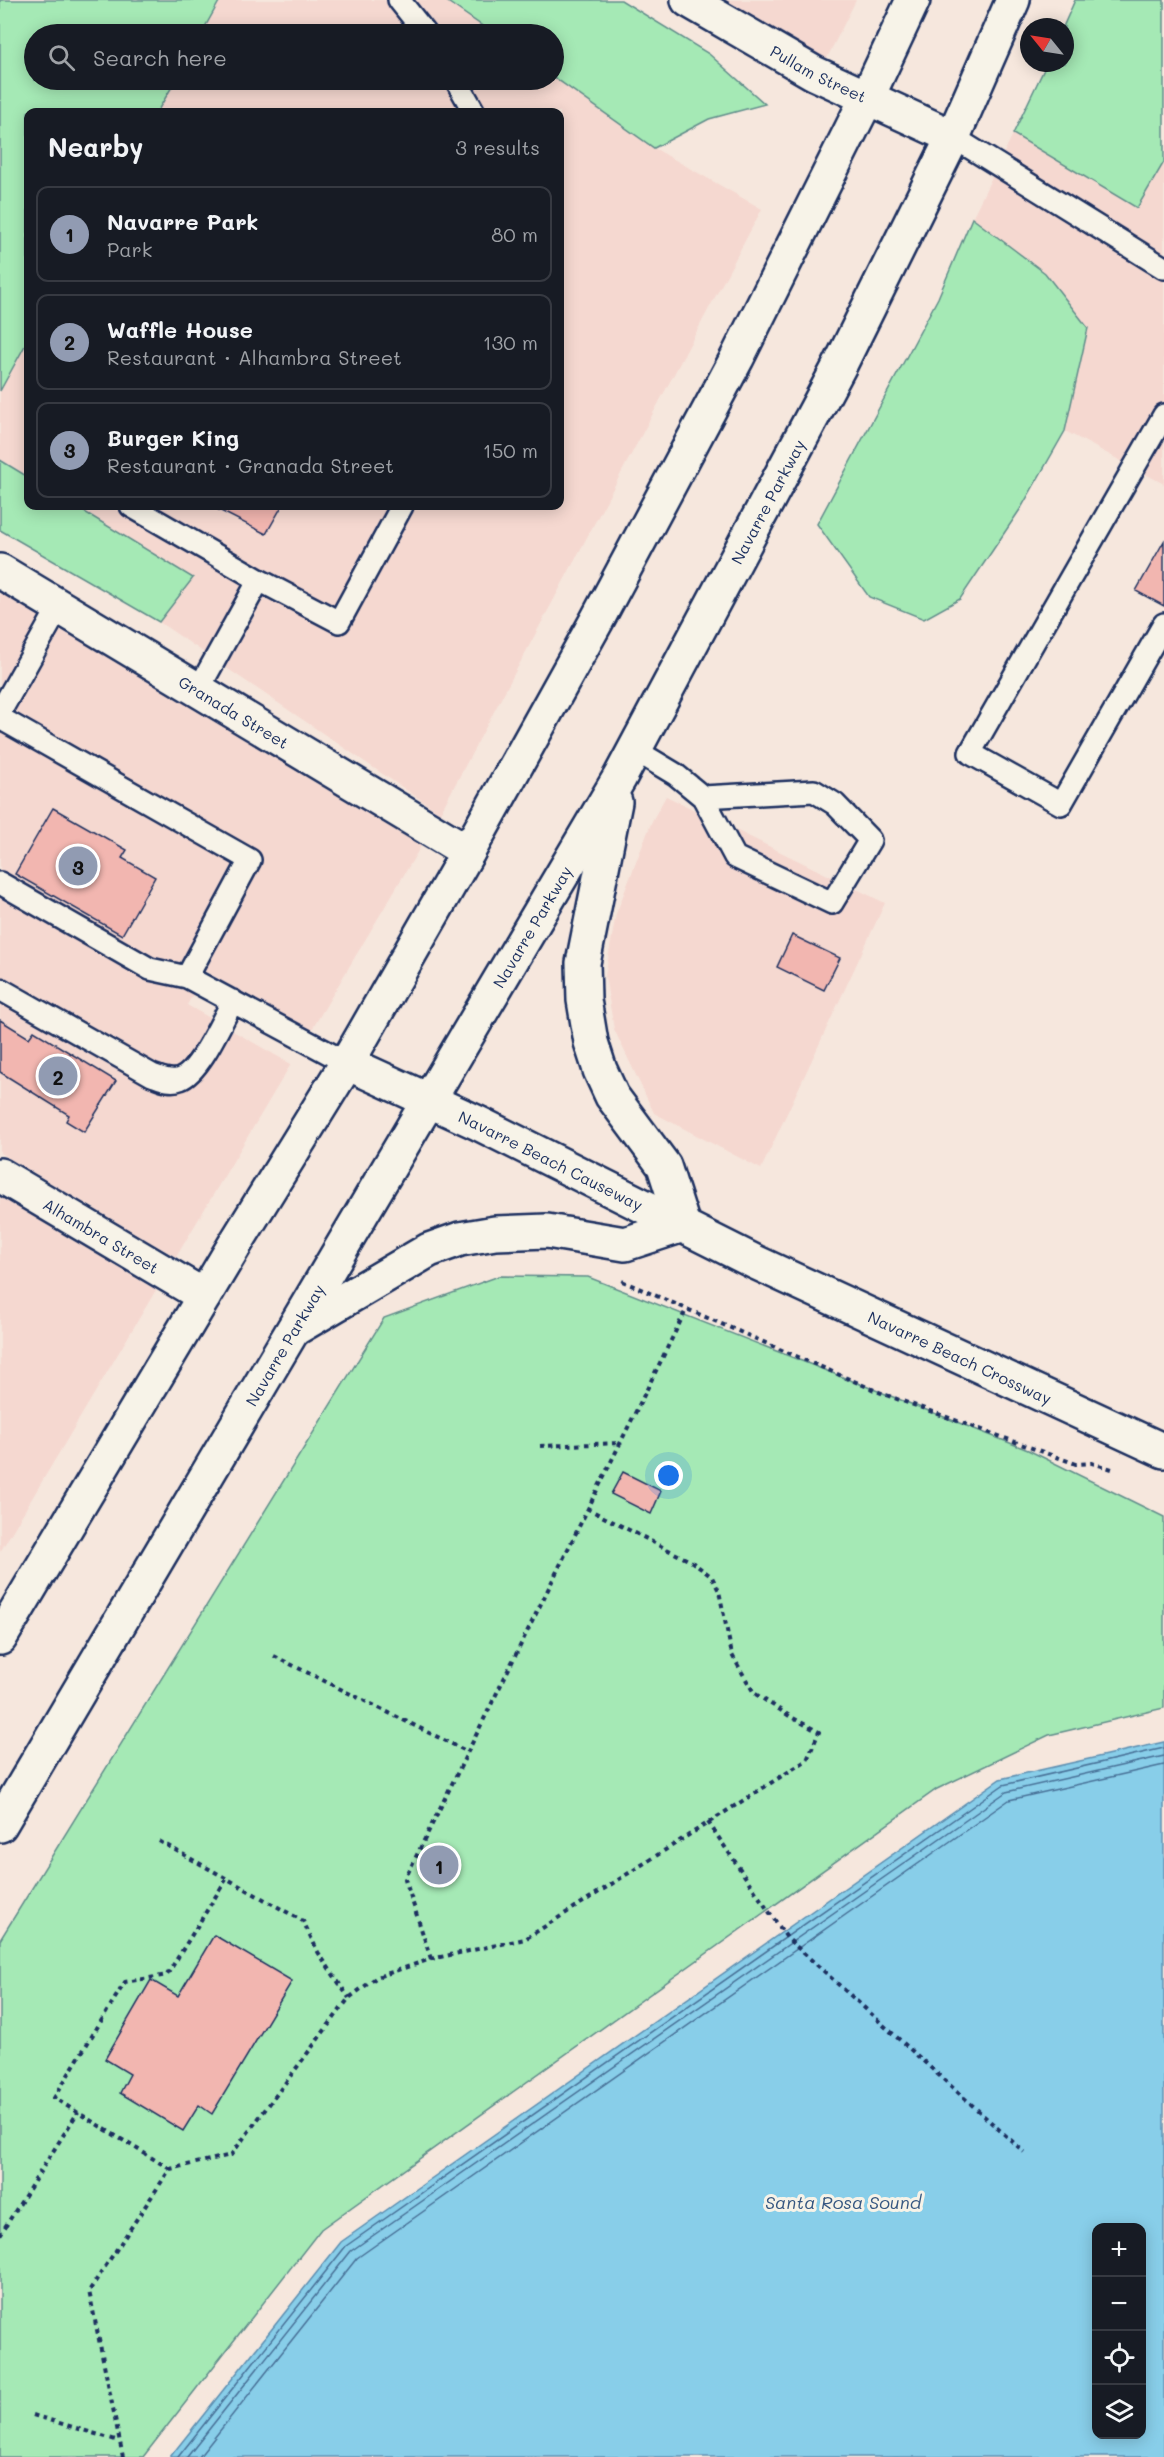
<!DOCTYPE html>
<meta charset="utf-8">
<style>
:root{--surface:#171b24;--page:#242831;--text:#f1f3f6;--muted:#9ea1a6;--line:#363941;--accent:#919bb2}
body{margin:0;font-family:Mali,sans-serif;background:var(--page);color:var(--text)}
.controls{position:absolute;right:18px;bottom:18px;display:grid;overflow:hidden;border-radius:12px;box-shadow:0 3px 15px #0003}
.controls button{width:54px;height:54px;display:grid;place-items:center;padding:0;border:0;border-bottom:2px solid var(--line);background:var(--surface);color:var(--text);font:30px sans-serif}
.compass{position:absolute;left:1020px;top:18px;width:54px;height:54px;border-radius:50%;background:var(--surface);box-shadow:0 3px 15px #0003;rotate:300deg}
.you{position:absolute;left:669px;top:1476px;width:21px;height:21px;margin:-15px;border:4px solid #fff;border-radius:50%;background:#1a73e8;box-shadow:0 0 0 9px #1a73e833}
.badge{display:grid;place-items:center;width:39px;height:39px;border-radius:50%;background:var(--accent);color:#111;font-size:20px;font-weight:700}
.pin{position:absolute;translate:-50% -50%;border:3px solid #fff;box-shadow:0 2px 6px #0006}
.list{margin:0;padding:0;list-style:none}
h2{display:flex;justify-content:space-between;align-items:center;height:78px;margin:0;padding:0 24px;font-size:26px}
h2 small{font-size:20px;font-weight:400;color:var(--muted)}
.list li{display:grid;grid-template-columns:39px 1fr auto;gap:18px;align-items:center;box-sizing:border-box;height:96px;margin:0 12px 12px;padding:0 12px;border:2px solid var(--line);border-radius:12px}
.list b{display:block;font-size:22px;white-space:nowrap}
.list p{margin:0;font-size:20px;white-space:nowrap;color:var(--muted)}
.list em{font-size:20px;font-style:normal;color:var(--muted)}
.icon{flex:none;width:33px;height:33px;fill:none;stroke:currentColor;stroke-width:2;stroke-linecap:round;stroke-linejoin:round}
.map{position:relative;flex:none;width:1164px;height:2457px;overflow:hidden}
.search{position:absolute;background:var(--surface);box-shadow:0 3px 15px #0003;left:24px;top:24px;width:540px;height:66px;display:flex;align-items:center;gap:15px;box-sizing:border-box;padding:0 21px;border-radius:33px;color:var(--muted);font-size:22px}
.panel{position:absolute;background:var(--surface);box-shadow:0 3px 15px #0003;left:24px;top:108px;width:540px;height:402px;border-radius:12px}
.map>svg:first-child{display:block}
.built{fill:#f5d8d0}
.green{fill:#a5e9b5;stroke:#608c8a;stroke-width:1.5}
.water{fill:#88cee9;stroke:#5c8eb1;stroke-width:1.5;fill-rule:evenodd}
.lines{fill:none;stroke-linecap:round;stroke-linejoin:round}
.shore{stroke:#476f96;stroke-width:1.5}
.building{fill:#f2b6b0;stroke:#1b2f5e;stroke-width:1.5}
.service-casing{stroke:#1b2f5e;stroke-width:26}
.minor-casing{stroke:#1b2f5e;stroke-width:38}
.secondary-casing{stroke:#1b2f5e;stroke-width:38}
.trunk-casing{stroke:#1b2f5e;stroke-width:38}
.path{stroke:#1b2f5e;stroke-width:4;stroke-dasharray:4.5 4.5;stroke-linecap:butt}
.service{stroke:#f7f3e8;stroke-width:21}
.minor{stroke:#f7f3e8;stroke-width:33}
.secondary{stroke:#f7f3e8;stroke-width:33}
.trunk{stroke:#f7f3e8;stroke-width:33}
.labels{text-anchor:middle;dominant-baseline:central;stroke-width:6;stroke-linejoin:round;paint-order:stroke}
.street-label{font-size:16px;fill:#1b2f5e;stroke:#f7f3e8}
.water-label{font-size:18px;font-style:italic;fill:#365781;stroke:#f7f3e8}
</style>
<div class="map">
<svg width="1164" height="2457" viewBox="0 0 1164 2457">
<rect width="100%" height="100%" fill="#f6e7dd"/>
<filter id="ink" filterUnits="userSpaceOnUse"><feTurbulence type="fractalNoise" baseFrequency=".0167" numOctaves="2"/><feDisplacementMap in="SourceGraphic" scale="12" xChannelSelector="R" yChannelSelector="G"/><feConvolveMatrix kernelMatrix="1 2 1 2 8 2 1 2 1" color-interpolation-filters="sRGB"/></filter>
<g filter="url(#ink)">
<path class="built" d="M221,0H445L494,34H201Z
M723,0H856L826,60Z
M554,77L654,148L762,209L440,813L159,622L192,579L75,506H560V112H157L176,80H554Z
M1013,134L1137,208L1164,162V484L1065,431L1088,328L1045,273L972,218Z
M28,340V477L0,460V391Z
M0,593L421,846L311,1031L206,972L187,1005L291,1064L176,1257L0,1153Z
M666,796L885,903L761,1169L654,1113L614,1029L605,976L616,914L652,821Z
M0,1197L156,1290L0,1552Z"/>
<path class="green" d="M0,0H220L201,34H34V80H176L157,112H28V340L0,391Z
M445,0H621L709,54L765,104L709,119L654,148L554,77V34H494Z
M1075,0H1164V162L1137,208L1013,134L1047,63H1065V27H1063Z
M972,218L1045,273L1088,328L1065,431L1021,508L960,599L924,619L869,597L817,524L938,298Z
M0,460L28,477V506H75L193,578L159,622L0,530Z
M499,1276L588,1277L1028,1450L1164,1517V1708L1049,1735L937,1789L321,2229L143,2457H0V1940L384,1318Z"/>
<path class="water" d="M1164,1742V2457H170L341,2242L1000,1779ZM1096,2228H1142V2434H1096Z"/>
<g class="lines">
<path class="shore" d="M178,2457L346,2246L1003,1785L1164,1748
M187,2457L351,2251L1006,1792L1164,1756
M199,2457L357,2258L1009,1800L1164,1765"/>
</g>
<path class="building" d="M211,506H282L266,534Z
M1164,541V606L1136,591Z
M53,808L127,850L122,858L155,877L122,935L15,874Z
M792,935L840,958L824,990L777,967Z
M0,1020L29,1038L34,1031L116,1081L84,1132L66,1121L69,1115L0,1072Z
M623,1472L661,1491L651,1514L611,1494Z
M214,1935L292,1981L212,2114L199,2105L183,2131L120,2093L130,2074L105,2059L151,1980L178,1996Z"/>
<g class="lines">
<g class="service-casing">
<path id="service" d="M399,0L426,34
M456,80L474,112
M953,137L1164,268
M1164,415L970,753L1061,804L1164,624
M131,506L259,580L339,622L402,506
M198,690L259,580
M0,712L59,607
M0,718L250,860L187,977L347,1063
M635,750L675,774L703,797L735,857L832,903L870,840L835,804L814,791L703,797
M0,883L150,969L187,977
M0,989L152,1075C161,1078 170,1083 180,1079C200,1072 222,1020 233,1001"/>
</g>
<g class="minor-casing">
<g id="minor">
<path id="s1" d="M688,0L814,73L953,137"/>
<path id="s2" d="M0,571L468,852"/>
<path id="s3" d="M0,1175L204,1296"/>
</g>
</g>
<g class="secondary-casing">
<g id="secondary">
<path id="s4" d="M347,1063L478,1123L755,1262L1164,1451"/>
</g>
</g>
<g class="trunk-casing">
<g id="trunk">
<path d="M296,1328L429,1250L460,1239L495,1233L547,1231L625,1244L683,1225L664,1166L612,1096L600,1070L591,1042L584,1000L583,963L615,802"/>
<path d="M0,1638L237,1241L347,1063L468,852L597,620L737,358L867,98L913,0"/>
<path id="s5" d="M0,1825L620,777L840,365L953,137L1013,0"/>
</g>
</g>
<path class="path" d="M622,1281L886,1395L1076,1464L1092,1463L1112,1469
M540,1446L621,1443
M274,1656L468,1752
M708,1822L787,1938L1024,2152
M159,1841L303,1921L318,1952L349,1998
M431,1959L405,1879L686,1310
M170,2169L54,2098L125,1982L167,1975L227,1878
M0,2235L78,2112
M33,2415L119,2441
M123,2457L89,2291L170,2169L231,2155L349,1998L377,1977L431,1959L525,1939L807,1760L819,1732L791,1717L754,1693L732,1655L719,1591L712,1577L692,1562L588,1509"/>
<use href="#service" class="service"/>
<use href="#minor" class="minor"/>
<use href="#secondary" class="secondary"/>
<use href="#trunk" class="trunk"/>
</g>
</g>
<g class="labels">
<g class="street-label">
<text stroke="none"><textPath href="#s1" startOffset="150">Pullam Street</textPath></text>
<text stroke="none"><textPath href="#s5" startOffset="1530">Navarre Parkway</textPath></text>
<text stroke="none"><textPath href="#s2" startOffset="273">Granada Street</textPath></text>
<text stroke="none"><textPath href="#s5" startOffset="1044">Navarre Parkway</textPath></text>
<text stroke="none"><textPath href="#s4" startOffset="226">Navarre Beach Causeway</textPath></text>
<text stroke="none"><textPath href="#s3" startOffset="118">Alhambra Street</textPath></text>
<text stroke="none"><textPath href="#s5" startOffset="558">Navarre Parkway</textPath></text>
<text stroke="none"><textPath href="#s4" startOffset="680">Navarre Beach Crossway</textPath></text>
</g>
<g class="water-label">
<text x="843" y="2202">Santa Rosa Sound</text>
</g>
</g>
</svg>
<div class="controls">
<button>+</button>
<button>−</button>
<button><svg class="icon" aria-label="locate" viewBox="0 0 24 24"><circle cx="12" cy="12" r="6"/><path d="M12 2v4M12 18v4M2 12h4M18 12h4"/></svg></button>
<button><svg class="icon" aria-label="layers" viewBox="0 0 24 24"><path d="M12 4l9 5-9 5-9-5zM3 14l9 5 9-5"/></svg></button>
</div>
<svg class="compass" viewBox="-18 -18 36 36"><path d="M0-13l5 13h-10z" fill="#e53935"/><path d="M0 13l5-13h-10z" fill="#9ea1a6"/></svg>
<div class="you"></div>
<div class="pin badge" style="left:439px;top:1865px">1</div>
<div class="pin badge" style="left:58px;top:1076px">2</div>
<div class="pin badge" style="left:78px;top:866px">3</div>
<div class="search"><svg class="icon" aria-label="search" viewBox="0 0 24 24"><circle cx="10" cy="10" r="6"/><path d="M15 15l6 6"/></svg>Search here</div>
<section class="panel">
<h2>Nearby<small>3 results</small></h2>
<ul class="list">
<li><span class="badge">1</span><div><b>Navarre Park</b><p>Park</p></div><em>80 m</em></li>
<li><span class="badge">2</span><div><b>Waffle House</b><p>Restaurant · Alhambra Street</p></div><em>130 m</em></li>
<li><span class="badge">3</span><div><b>Burger King</b><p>Restaurant · Granada Street</p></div><em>150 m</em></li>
</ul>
</section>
</div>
